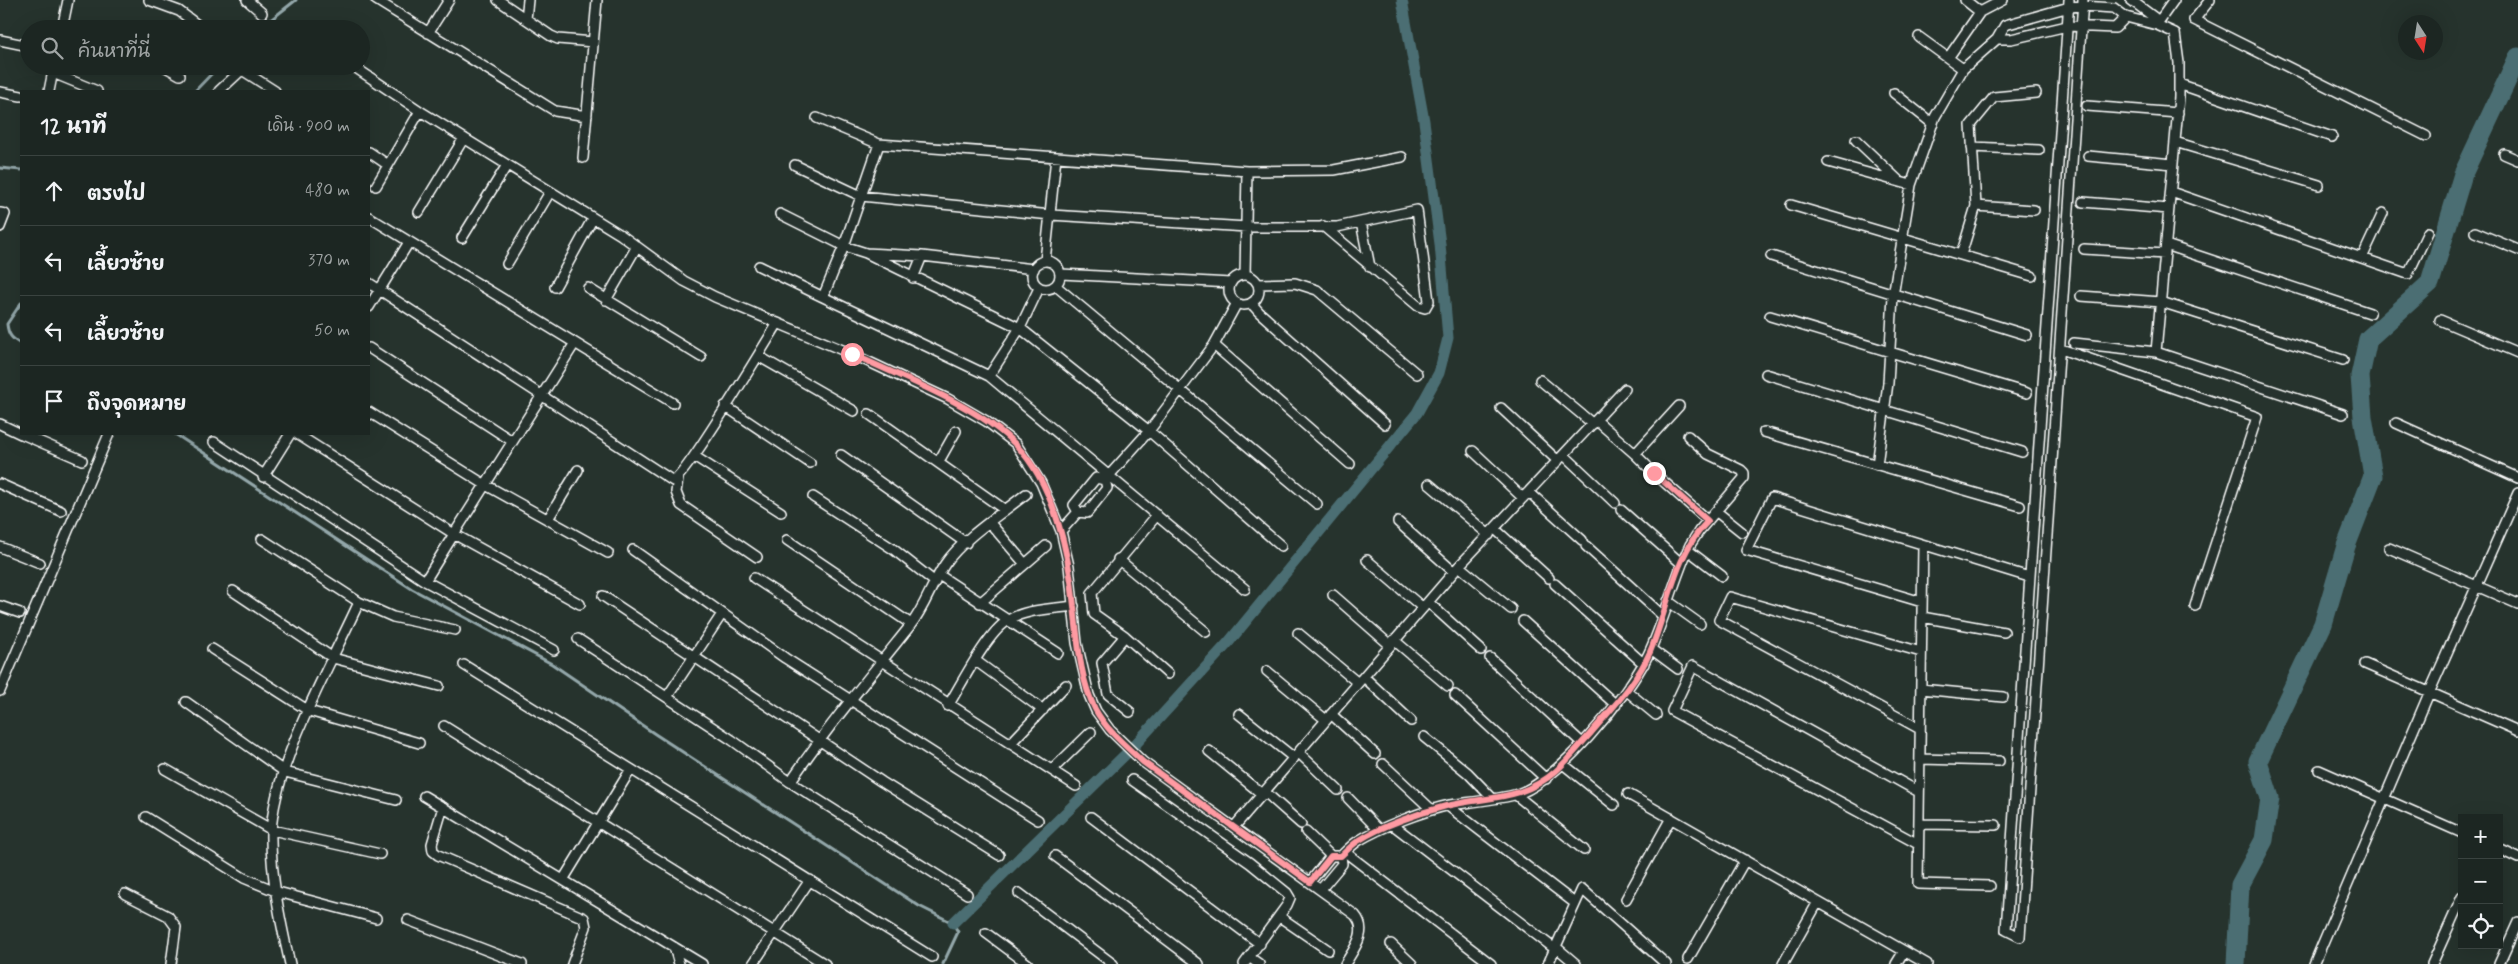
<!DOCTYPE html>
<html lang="th">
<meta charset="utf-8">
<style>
:root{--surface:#1c2622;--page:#252e2a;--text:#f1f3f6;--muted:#a0a5a5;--line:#3a4340}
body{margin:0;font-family:Mynerve,"Playpen Sans Thai",sans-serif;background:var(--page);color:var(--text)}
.controls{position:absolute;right:15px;bottom:15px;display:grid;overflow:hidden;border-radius:0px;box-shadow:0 5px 20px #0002}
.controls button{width:45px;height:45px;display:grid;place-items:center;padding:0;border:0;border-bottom:1px solid var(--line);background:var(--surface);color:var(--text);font:25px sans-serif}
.compass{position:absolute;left:2398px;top:15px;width:45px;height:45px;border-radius:50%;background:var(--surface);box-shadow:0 5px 20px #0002;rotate:168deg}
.stop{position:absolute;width:15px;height:15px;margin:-11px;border:4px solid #ff9aa2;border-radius:50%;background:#fff}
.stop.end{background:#ff9aa2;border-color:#fff;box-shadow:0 1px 5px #0008}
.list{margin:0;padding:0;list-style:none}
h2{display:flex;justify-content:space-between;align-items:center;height:65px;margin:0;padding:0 20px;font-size:21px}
h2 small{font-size:16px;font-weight:400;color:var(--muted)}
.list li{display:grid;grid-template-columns:32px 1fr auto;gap:15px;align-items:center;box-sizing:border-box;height:70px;padding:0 20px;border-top:1px solid var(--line)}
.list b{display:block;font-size:19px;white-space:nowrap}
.list em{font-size:16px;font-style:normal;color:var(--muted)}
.icon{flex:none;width:28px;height:28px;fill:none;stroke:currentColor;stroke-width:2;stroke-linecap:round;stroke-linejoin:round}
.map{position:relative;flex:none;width:2518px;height:964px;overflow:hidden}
.search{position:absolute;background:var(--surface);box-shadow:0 5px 20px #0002;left:20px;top:20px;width:350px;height:55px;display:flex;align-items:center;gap:12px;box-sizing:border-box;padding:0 18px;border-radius:28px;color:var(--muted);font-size:19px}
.panel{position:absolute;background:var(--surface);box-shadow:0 5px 20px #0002;left:20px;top:90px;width:350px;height:345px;border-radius:0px}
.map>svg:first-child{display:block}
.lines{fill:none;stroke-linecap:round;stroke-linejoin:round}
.stream{stroke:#94a8ab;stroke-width:3}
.canal{stroke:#4c6e73;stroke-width:11}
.river{stroke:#4c6e73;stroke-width:19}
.minor-casing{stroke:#fff;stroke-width:12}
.minor{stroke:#26332d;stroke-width:9}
.route{stroke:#ff9aa2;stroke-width:6}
</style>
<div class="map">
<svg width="2518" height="964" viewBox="0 0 2518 964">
<rect width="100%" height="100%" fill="#26332d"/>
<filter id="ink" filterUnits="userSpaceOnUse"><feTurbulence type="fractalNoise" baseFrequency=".02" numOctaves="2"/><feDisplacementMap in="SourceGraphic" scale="10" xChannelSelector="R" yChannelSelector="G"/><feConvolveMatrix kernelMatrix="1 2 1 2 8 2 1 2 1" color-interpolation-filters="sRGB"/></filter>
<g filter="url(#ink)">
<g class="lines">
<path class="stream" d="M259,29L296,0
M195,91L219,66
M0,168L21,170
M21,303L7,324C8,335 12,339 21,344
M175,434L412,589L552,664L655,734L919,906L953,923L958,932L943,964"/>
<path class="canal" d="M953,923L1131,749L1228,643L1417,413L1439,373L1448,338L1440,244L1424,121L1402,0"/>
<path class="river" d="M2236,964L2240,885L2264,840L2270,798L2258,761L2323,624L2346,546L2373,476L2363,417L2360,376L2368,339L2430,283L2463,174L2518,57"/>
<g class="minor-casing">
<path id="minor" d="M149,0L179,11L203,29
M247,0L262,13
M376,0L555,111L587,116
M498,0L551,36L558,39L593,42
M1965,0L1980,12
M2069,0L2006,930L2020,937L2083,0
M2131,0L2159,21
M2210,0L2194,20L2426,136
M2082,6L2114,8L2126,17L2115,28L2067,26L2011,39H1997L2005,25L2069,7Z
M526,19L528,0
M63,24L75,29
M2157,24L2174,0
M62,29L68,0
M428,33L449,0
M1919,37L1963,69
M0,40L29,46
M1948,58L1980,12L2003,0
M164,66L180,75
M353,66L420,111L621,235L684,281L715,297L852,354L948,399L986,421L1016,444L1041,483L1061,531L1069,566L1077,643L1089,695L1096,711L1110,730L1143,762L1355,915C1369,931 1354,949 1345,964
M242,70L275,91
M53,73L97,91
M2179,84L2332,137
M49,91L54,66
M219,91L246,66
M0,92L21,96
M1894,93L1933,124
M2087,106L2178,113
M817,118L879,144
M1856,140L1898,180
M2175,142L2319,185
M1972,147L2039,150
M369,152L388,165
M2504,154L2518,160
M2088,156L2173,164
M583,158L597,0
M1828,162L1911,185
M795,165L861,196L1051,215L1247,227H1337L1417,210L1429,301L1425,308L1418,306L1323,226
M376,186L420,111
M2171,192L2408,274L2428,232
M2083,202L2169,209
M1791,205L2032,276
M1976,206L2034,210
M419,212L464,138
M0,213L5,214L0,227
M780,214L844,246L866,253L922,256L1034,269
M369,217L673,403
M1361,222L1370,267
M2475,232L2518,250
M462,238L507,165
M2166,245L2370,313
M2084,249L2165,254
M866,253L1020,328L1149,431L1281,546
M1961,255L1976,206L1971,125L1994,97L2036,93
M1771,256L2027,335
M2362,258L2383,213
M1032 275a14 14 0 1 1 28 0a14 14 0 1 1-28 0Z
M1045,261L1056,157
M507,264L550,192
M759,266L823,297L844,246L879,144L1247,171L1334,170L1402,157
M1061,274L1231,283
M1245,275L1247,171
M1229 290a15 15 0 1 1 30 0a15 15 0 1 1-30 0Z
M913,278L922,256
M369,283L673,481C686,476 765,344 778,323
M1258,284L1295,283L1317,290L1417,374
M1056,286L1317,504
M555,287L593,218
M588,288L701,357
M2081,296L2161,302L2343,360
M823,297L989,376L1245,589
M606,300L636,248
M1251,303L1259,312L1385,424
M369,307L409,242
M1770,316L2027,393
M2440,320L2518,353
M2074,343L2156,352L2179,97V63L2175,33L2157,25L2126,17
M1214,345L1350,464
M369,348L512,441
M2061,349L2257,417L2195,606
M2156,352L2343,414
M758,356L854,411
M1766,374L2022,452
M989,376L1020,328L1039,288
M1540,380L1593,424
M725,406L810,463
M1501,408L1558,461
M369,412L484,484L608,553
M869,414L1005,510
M1596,420L1635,454L1679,406
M2396,423L2518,478
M0,424L21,434
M1764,432L2020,506
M22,434L82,460
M297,434L454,534L575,343
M214,442L425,581L554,650
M1473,451L1523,498
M1635,454L1647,466
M841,455L966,543
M1564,455L1615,503
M694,456L781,512
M939,461L956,431
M1877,465L1888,383L1893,296L1911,185L1935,117L1963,69L1997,39
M1654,473L1708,521
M263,477L290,434
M678,479L676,492L681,505L757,557
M1105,480L1149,431L1214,345L1237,303
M0,484L61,511
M1429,484L1489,535
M1529,492L1582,540
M813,497L893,549L935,582
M1621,510L1682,564
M1078,512L1074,505L1096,478L1105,480
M1078,512L1087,513L1107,488L1105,480
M1717,512L1742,532
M1157,515L1092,593L1094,614L1125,636L1168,674
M548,519L578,470
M1398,522L1454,572
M990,523L1025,564
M1495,529L1549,578
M1061,531L1078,512
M262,539L359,602L393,617L455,630
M787,540L911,624
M1923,545L1918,884L1990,886
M1586,546L1663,616
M0,547L40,563
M2389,548L2518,604
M633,550L785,658L1038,820
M1688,550L1722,576
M1118,559L1206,632
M1367,560L1423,608
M1459,566L1511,609
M939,575L1058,653
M754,578L1076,786
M425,581L454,534L580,604
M1555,584L1644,664
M233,591L333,658L439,686
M1333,595L1390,645
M603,596L882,782L999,855
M1668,601L1700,624
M1428,602L1481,650
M1922,602L1746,550L1772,498L2029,577
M980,603L1046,546
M0,606L20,613
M1922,617L2004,632
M1523,621L1616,705
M1298,633L1358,683
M1125,636L1102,663L1108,694L1130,712
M578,639L732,740L790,782L967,894
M1394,640L1448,686
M212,649L309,711L419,743
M1651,649L1678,669
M1490,658L1582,743
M976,661L1043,710
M2365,664L2518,731
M464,665L932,957
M1267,671L1326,720
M1364,677L1411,721
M1921,689L2003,697
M0,691L109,434
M1627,691L1656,715
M1455,695L1546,779
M667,697L722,614
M186,702L285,772L396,800
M948,706C962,683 986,635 1007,621C1024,609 1054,609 1074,606
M1239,714L1294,758
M1331,714L1375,754
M444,726L825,964
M1920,729L1719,620L1730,597L1921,652
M1424,737L1468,773L1493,799
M1010,744L1066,685
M1209,751L1263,795
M1299,753L1338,790
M1920,759L1999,761
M1383,764L1432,810
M1563,764L1614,805
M165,769L272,830L380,854
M1052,770L1091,732
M2319,770L2462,833
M1132,780L1250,863L1287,893L1290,898L1287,905L1244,964
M790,782C827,728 869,677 910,626C925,607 932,583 945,564C963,538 1001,514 1026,494
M1265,792L1301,824
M1628,794L1927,964
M1516,795L1584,850
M424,796L702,964
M1348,798L1379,830
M1448,806L1572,901
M443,807L432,844L433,851L438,855L584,918L586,927L572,964
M146,817L244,878L278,892L376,918
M1091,817L1260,944
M1919,824L1996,825
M1393,825L1551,946
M1234,827L1459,566L1625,389
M1306,832L1331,856
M1918,844L1672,711L1693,666L1919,792
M2499,849L2518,858
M1345,852L1491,964
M1055,856L1199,964
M563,880L631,769
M1310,882L1331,856H1341C1346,851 1352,845 1358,841C1379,828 1425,810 1450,805C1471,802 1493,800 1514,795C1556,785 1629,694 1648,655C1665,620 1673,581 1690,545L1699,531L1744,478V473L1741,470L1708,454L1688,436
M1321,889L1342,864L1341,856
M1019,893L1113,964
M125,894L168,916L176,927L171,964
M1626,899L1671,818
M1280,917L1328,950
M408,920L522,964
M986,933L1028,964
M1391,944L1412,964
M674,947L679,964
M1556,947L1576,964
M1249,957L1259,964
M1688,959L1745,860
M290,964C281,924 270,873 271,832C275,761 329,668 359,602
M753,964L810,880
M1548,964L1582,889L1666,964
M1783,964L1818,902
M1896,964L1904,951
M2314,964L2430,691L2518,493
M2432,964L2462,897
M2499,964L2518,922"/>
</g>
<use href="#minor" class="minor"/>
</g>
</g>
<g class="lines" filter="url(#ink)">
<path class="route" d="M852,354C901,377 979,406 1016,445C1054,484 1069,553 1074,606C1078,640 1079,677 1095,709C1106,730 1126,746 1143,762L1310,882L1331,856H1341C1346,851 1352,845 1358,841C1381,826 1419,813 1446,806C1488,796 1522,801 1556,771C1568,760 1579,746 1590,734C1612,708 1636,684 1650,652C1668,610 1674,554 1708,521L1654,473"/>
</g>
</svg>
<div class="controls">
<button>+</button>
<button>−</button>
<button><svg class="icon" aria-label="locate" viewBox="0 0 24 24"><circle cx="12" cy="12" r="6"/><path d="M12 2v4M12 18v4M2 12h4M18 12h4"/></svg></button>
</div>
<svg class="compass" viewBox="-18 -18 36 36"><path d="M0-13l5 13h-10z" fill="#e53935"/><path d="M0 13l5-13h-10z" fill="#a0a5a5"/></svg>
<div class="stop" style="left:852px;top:354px"></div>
<div class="stop end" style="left:1654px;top:473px"></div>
<div class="search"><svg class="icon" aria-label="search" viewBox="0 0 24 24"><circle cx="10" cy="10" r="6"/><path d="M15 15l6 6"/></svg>ค้นหาที่นี่</div>
<section class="panel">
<h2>12 นาที<small>เดิน · 900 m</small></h2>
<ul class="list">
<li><svg class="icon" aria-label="ahead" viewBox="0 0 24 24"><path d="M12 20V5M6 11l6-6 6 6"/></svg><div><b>ตรงไป</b></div><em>480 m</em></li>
<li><svg class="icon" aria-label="left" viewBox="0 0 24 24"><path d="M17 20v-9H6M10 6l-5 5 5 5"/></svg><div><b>เลี้ยวซ้าย</b></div><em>370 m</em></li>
<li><svg class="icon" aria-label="left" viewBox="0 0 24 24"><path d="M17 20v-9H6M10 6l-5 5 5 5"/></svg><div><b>เลี้ยวซ้าย</b></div><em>50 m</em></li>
<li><svg class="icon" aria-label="arrive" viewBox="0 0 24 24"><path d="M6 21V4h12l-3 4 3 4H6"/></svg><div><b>ถึงจุดหมาย</b></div></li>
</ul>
</section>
</div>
